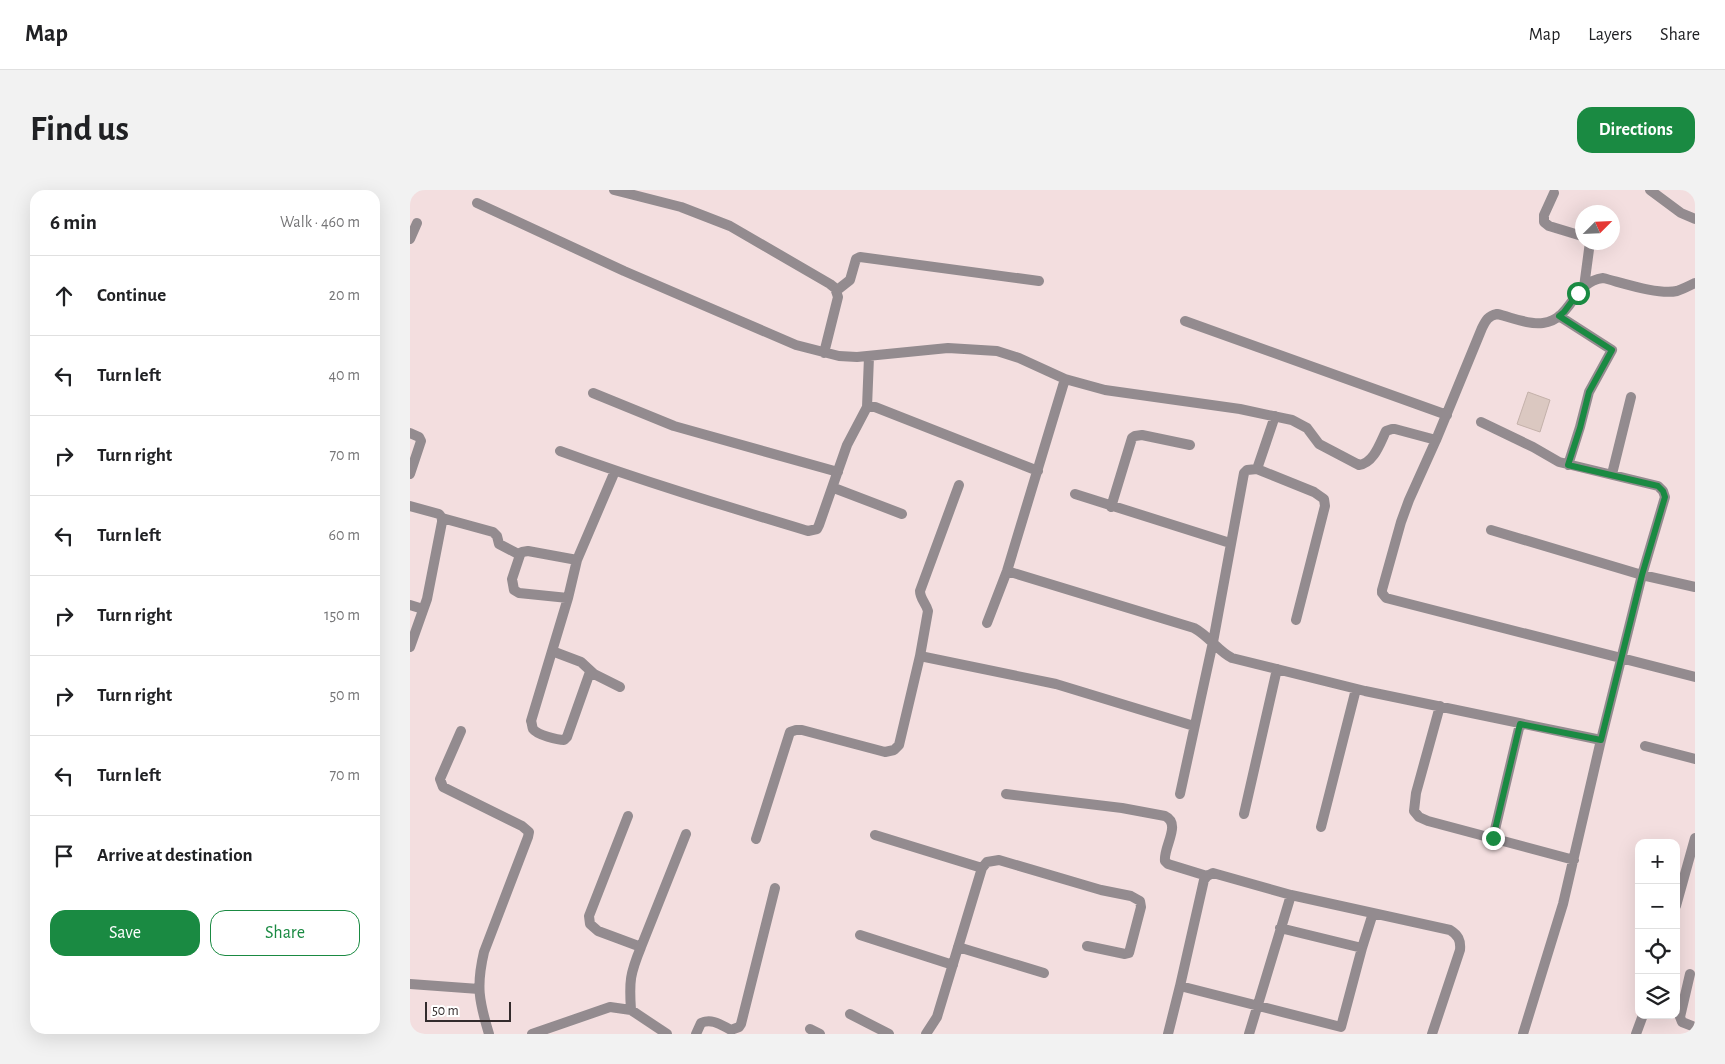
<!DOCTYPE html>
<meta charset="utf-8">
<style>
:root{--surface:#fff;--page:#f2f2f2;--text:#202124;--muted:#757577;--line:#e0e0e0;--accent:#1a8a42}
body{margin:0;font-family:"Alegreya Sans",sans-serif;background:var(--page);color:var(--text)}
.controls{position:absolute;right:15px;bottom:15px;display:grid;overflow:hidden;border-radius:10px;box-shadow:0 5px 20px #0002}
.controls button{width:45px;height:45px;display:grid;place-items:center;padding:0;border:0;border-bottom:1px solid var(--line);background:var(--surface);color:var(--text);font:25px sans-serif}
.compass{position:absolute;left:1165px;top:15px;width:45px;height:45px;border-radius:50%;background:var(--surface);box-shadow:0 5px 20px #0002;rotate:66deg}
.scale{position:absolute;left:15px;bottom:12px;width:86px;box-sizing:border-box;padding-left:5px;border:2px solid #332b2c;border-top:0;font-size:14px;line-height:18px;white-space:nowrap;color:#332b2c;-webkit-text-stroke:4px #fff;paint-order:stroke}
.stop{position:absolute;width:15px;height:15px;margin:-11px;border:4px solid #1a8a42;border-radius:50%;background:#fff}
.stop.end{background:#1a8a42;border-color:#fff;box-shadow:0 1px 5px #0008}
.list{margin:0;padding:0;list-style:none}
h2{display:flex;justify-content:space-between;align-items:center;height:65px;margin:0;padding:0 20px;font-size:21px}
h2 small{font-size:16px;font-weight:400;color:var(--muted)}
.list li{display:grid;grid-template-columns:32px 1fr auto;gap:15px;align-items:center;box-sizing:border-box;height:80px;padding:0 20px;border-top:1px solid var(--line)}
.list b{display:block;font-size:19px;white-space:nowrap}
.list em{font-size:16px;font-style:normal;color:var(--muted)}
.actions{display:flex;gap:10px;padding:15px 20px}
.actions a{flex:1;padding:11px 0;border:1px solid var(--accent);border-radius:15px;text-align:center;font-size:18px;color:var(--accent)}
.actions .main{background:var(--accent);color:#fff}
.icon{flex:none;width:28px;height:28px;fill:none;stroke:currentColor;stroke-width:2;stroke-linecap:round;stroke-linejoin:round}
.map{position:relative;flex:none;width:1285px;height:844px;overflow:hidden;border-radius:15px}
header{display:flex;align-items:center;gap:30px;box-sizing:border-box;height:70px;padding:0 25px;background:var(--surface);border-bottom:1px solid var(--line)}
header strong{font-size:24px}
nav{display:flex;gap:28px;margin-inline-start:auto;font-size:18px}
.intro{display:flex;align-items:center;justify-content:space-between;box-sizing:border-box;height:120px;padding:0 30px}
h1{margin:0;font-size:35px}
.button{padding:12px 22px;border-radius:15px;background:var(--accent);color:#fff;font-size:18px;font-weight:700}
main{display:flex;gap:30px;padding:0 30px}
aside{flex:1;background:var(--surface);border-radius:15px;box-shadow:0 5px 20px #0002}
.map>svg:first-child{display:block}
.building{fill:#dbc8c1;stroke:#c4b1aa}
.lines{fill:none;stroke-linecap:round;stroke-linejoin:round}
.street{stroke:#938b8f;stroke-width:10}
.route{stroke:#1a8a42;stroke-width:6}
</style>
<header>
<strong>Map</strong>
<nav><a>Map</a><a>Layers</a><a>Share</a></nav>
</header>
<div class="intro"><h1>Find us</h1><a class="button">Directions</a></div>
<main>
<aside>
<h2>6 min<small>Walk · 460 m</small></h2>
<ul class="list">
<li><svg class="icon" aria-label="ahead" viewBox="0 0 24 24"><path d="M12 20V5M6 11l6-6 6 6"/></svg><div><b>Continue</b></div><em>20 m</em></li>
<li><svg class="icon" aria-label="left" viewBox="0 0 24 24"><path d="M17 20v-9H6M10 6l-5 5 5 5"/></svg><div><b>Turn left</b></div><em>40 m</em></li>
<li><svg class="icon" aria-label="right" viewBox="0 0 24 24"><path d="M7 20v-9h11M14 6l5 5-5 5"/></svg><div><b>Turn right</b></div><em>70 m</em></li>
<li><svg class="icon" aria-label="left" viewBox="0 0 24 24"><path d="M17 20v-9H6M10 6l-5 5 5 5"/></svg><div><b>Turn left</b></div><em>60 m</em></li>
<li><svg class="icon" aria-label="right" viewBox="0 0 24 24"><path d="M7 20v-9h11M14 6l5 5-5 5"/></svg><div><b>Turn right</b></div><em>150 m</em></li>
<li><svg class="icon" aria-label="right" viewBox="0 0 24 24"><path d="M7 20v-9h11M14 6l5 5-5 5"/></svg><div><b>Turn right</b></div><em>50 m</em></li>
<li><svg class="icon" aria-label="left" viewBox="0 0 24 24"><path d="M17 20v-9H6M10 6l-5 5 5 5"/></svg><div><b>Turn left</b></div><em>70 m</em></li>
<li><svg class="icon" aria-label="arrive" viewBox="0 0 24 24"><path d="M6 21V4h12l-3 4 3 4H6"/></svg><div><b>Arrive at destination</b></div></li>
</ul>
<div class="actions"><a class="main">Save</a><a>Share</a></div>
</aside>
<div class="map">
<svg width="1285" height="844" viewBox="0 0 1285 844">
<rect width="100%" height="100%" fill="#f3dedf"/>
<path class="building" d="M1118,202L1140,210L1130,242L1107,234Z"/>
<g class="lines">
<path class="street" d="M204,0L271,17L320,36L420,94L425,98L428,107L414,163
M1240,0L1271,23L1285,29
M1144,3L1134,25V32L1139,36L1172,46
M67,13L214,81L386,155L429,166L447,167L538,158L587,161L609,168L655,189L695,200L830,219L882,230L897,238L909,254L949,275C964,273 970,253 976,241L982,239H985L1026,250L1072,138C1076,130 1078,126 1087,124C1101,127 1118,135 1133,133C1163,129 1162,92 1193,88C1213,93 1248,105 1267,101C1273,99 1279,96 1285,93
M0,49L7,33
M1174,97L1180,52
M426,101L440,90L446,69L450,67L629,91
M1149,126L1202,160L1179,202L1170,237L1158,275
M775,131L1037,225
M183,203L264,236L428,282
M457,217L459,167
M1071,232L1123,257L1149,272L1248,296L1253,301L1255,307L1232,385L1081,340
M0,243L9,247L11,251L0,284
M1026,250L999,310L991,332L972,400V403L976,408L1285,487
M150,261C232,291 315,316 398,341L407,339L409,335L437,255L457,217H465L628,281
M847,279L865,226
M1202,284L1221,207
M549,295L510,401C510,409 516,413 518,421L510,466L646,494L784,536
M424,298L492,324
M665,304L820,353
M0,316L29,324L32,328V332L17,409L0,457
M701,317L722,248L725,246L732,245L780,255
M32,328L83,342L87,346L89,354L110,365
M597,381L784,438C799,446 808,461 822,468L955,501L1191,550L1153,714L1113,844
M158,408L109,403L104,400L102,389L110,365L112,362L118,361L167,370
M0,415L13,419
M577,433L597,381L655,189
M142,461L171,472L184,484L210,497
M180,482L157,547L154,550C148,550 127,545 123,539C122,537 122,533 121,531L158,408L167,370L205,281
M1030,516L1006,603L1004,621L1009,627L1018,631L1164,670
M51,541L30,589L33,597L112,636L119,642L118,647L74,762C66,796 69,811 79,844
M1191,550L1232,385L1285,397
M1235,556L1285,569
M596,604L712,618L755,626C772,634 753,657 755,671L758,674L797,686
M770,604L803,452L834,283L837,280L847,279L904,302L914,309L915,316L886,430
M834,624L867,479
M218,626L179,726L180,734L188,741L231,757C220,784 219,791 221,820
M911,637L946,499
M465,645L572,678
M1083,648L1110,534
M346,649L380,542L386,540H392L475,562L484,560L489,555L510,466
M1266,716L1285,648
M963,723L952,758L931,837L770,796L794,690L797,686L803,683L881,705L1040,740C1048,745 1051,750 1050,760L1022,844
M870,738L952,758
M450,745L543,775
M231,757L276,644
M548,757L634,783
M1280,784L1270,827L1272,832L1285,837
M0,794L69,799
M440,824L479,844
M400,839L410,844
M122,844L200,817L221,820L257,844
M286,844L291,833C302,828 311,835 321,840L329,837L331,834L365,698
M516,844L527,827L572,678L577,672L589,670L691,700L721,706L730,711L731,717L719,763L715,764L677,756
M758,844L770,796
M839,844L881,705
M1226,844L1233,825"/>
</g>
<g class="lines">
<path class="route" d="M1083,648L1110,534L1191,550L1232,385L1255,307L1253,301L1248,296L1158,275L1170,238L1179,202L1202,160L1149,126L1154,122L1168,103"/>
</g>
</svg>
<div class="controls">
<button>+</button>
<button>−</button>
<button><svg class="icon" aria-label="locate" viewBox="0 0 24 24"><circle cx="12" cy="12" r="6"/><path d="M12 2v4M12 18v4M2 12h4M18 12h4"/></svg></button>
<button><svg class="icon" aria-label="layers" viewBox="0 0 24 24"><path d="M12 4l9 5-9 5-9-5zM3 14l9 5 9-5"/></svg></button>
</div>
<svg class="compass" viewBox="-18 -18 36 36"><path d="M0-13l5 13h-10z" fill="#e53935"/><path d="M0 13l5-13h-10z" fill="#757577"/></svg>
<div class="scale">50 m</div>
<div class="stop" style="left:1168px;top:103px"></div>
<div class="stop end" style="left:1083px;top:648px"></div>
</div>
</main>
